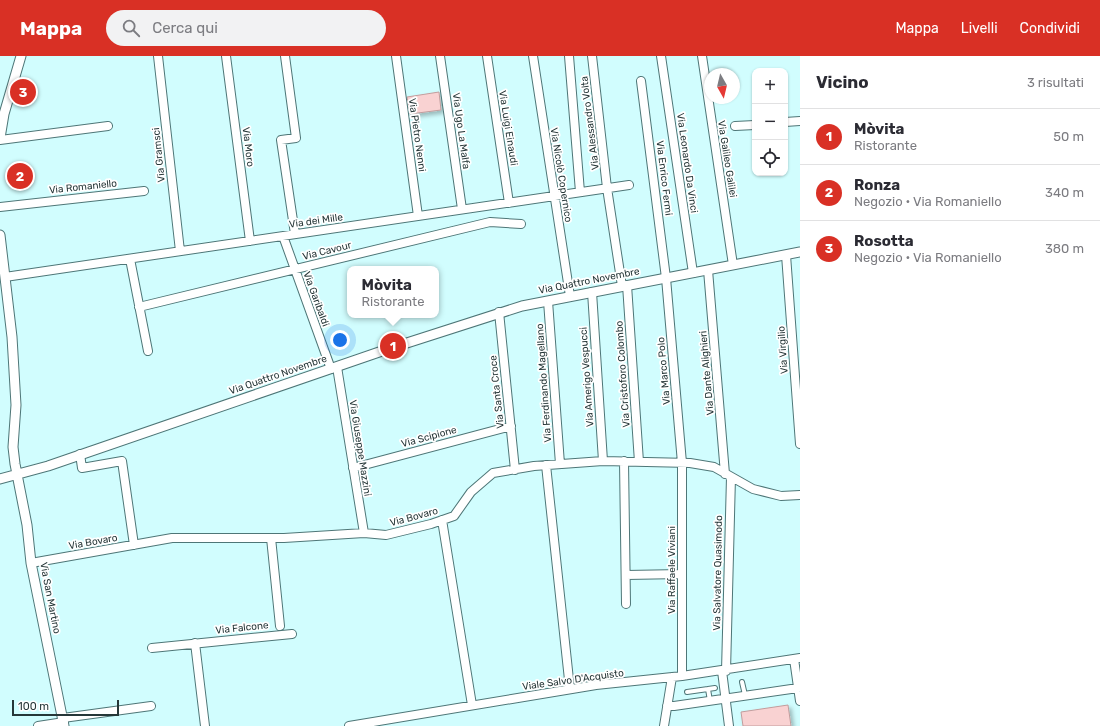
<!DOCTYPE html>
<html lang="it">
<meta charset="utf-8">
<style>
:root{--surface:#fff;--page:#f2f2f3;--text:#2b2b33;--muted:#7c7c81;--line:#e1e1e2;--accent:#d93025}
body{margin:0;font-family:Rubik,sans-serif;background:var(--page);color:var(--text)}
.controls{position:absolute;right:12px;top:12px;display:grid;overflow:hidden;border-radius:8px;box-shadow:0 1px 3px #0004}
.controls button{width:36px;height:36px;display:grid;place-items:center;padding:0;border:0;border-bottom:1px solid var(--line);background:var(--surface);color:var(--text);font:20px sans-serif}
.compass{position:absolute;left:704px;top:12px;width:36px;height:36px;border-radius:50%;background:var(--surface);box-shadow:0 1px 3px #0004;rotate:172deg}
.scale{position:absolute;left:12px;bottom:10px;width:107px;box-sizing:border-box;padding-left:4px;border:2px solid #263738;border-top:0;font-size:11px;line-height:14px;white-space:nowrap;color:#263738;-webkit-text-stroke:3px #fff;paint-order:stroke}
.you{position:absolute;left:340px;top:284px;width:14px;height:14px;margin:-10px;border:3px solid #fff;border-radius:50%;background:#1a73e8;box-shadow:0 0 0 6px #1a73e833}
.badge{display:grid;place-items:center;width:26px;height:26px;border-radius:50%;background:var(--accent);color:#fff;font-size:13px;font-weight:700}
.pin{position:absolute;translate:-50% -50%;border:2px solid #fff;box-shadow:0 1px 4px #0006}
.popup{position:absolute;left:347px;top:210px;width:92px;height:52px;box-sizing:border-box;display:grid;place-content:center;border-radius:8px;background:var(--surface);filter:drop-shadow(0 1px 3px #0005);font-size:13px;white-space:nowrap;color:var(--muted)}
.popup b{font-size:15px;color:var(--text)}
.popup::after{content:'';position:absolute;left:50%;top:100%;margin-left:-8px;border:8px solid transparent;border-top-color:var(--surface)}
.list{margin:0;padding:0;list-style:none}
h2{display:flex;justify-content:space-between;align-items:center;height:52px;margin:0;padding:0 16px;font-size:17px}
h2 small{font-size:13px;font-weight:400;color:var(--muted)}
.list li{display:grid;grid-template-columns:26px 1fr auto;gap:12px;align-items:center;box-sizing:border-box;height:56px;padding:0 16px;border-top:1px solid var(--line)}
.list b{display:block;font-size:15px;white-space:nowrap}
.list p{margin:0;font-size:13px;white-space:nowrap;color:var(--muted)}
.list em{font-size:13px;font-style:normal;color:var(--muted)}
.icon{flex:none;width:22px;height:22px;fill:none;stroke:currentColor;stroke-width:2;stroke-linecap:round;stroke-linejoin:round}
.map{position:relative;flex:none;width:800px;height:670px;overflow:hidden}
header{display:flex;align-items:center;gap:24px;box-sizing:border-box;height:56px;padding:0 20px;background:var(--accent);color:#fff}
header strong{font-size:19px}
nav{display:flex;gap:22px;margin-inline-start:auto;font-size:14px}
.search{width:280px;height:36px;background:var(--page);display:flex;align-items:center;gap:10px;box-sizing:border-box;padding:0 14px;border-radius:22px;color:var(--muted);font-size:15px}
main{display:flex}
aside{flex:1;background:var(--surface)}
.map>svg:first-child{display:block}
.building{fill:#f9d2d2;stroke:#c29d9d;filter:url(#shadow)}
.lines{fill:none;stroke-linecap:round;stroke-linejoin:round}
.service-casing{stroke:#4e7677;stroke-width:6}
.minor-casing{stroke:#4e7677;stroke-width:10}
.tertiary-casing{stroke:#4e7677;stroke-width:11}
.service{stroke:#fff;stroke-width:4}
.minor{stroke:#fff;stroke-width:8}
.tertiary{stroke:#fff;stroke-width:9}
.labels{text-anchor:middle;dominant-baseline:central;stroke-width:3.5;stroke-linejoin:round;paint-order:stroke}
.street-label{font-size:10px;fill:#263738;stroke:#fff}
</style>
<header>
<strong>Mappa</strong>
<div class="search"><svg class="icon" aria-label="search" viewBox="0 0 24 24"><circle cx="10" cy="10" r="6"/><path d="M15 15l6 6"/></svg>Cerca qui</div>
<nav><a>Mappa</a><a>Livelli</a><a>Condividi</a></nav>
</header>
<main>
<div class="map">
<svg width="800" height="670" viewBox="0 0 800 670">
<defs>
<filter id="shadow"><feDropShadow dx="3" dy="3" stdDeviation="2" flood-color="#0004"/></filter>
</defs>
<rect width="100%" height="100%" fill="#d1fdfe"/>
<path class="building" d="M439,36L441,54L410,58L407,41Z
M788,649L791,670H743L741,656Z"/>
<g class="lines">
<g class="service-casing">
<path id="service" d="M742,626L745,639
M708,633L710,645
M687,636L715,632"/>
</g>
<g class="minor-casing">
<path id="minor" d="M158,0L180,195
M226,0L250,185
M285,0L296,82L281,84L295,178
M396,0L418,160
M440,0L462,153
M487,0L509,147
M533,0L570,240
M569,0L580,136
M592,0L607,132L622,230
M661,0L693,217
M702,0L733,209
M641,25L666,222L682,407V620
M785,66L800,65
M735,70L755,69
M0,84L108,70
M0,151L144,135
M283,180L331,313
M786,199L800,388
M130,203L148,295
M708,214L725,418
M5,221L629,129
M627,229L639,406
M592,236L603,405
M548,245L560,408
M139,251L490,166L521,168
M499,256L515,414
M337,311L364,477
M80,398L82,412L122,405L134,489
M624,405L626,548
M546,409L570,633
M353,412L511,370
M442,464L472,649
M271,482L280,570
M31,507L172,482H284L364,477L386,479L431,468L454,460L471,436L493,417L534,410L603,405L690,407L714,411L753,433L781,440L800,439
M626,519L682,518
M195,587L205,670
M152,592L292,578
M794,603L800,645
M722,615L729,670
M726,615L731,421
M667,650H674L798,632
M63,662L151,650
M38,670L64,666
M349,670L596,629L682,620L800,602
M664,670L672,621"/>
</g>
<g class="tertiary-casing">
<path id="tertiary" d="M0,82L4,58L21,0
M0,179L12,281L16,349L13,391L15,408L27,469L31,507L64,670
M0,423L48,410L385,294L522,250L800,196"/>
</g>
<use href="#service" class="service"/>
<use href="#minor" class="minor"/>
<use href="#tertiary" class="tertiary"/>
</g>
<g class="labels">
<g class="street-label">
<text transform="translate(590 67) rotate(-97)">Via Alessandro Volta</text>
<text transform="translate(508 72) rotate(81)">Via Luigi Einaudi</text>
<text transform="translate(461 75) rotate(82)">Via Ugo La Malfa</text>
<text transform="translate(417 79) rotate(82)">Via Pietro Nenni</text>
<text transform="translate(248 91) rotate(83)">Via Moro</text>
<text transform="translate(159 99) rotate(-96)">Via Gramsci</text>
<text transform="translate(727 103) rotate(81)">Via Galileo Galilei</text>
<text transform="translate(687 107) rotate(82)">Via Leonardo Da Vinci</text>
<text transform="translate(561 119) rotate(81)">Via Nicolò Copernico</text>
<text transform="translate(664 122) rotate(83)">Via Enrico Fermi</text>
<text transform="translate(83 131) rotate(-6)">Via Romaniello</text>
<text transform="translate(316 165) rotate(-8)">Via dei Mille</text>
<text transform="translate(327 195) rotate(-14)">Via Cavour</text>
<text transform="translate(589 225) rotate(-11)">Via Quattro Novembre</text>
<text transform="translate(316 243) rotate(70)">Via Garibaldi</text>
<text transform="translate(783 294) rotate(-94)">Via Virgilio</text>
<text transform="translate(664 315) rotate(-95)">Via Marco Polo</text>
<text transform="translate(707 317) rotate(-95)">Via Dante Alighieri</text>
<text transform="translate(623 318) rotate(-94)">Via Cristoforo Colombo</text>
<text transform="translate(278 319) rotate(-19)">Via Quattro Novembre</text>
<text transform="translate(587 321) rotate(-94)">Via Amerigo Vespucci</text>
<text transform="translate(544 327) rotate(-94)">Via Ferdinando Magellano</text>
<text transform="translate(497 336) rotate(-96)">Via Santa Croce</text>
<text transform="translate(429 381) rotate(-15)">Via Scipione</text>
<text transform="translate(360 392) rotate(81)">Via Giuseppe Mazzini</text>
<text transform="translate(414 461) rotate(-15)">Via Bovaro</text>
<text transform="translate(93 486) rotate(-10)">Via Bovaro</text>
<text transform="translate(672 514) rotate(-90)">Via Raffaele Viviani</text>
<text transform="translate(718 517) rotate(-89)">Via Salvatore Quasimodo</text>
<text transform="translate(50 542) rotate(79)">Via San Martino</text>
<text transform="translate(242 572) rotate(-6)">Via Falcone</text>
<text transform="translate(573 624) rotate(-8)">Viale Salvo D'Acquisto</text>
</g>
</g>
</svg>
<div class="controls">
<button>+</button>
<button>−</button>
<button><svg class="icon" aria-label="locate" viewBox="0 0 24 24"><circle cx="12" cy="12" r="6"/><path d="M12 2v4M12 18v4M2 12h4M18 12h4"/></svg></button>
</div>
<svg class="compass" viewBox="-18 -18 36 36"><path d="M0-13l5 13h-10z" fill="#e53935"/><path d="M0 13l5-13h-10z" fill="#7c7c81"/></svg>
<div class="scale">100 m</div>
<div class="you"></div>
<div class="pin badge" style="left:393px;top:290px">1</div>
<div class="popup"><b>Mòvita</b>Ristorante</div>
<div class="pin badge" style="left:20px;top:120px">2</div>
<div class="pin badge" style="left:23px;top:36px">3</div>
</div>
<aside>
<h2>Vicino<small>3 risultati</small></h2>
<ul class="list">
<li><span class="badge">1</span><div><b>Mòvita</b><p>Ristorante</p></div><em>50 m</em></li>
<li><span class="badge">2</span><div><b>Ronza</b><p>Negozio · Via Romaniello</p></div><em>340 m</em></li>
<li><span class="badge">3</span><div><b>Rosotta</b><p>Negozio · Via Romaniello</p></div><em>380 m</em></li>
</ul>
</aside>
</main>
